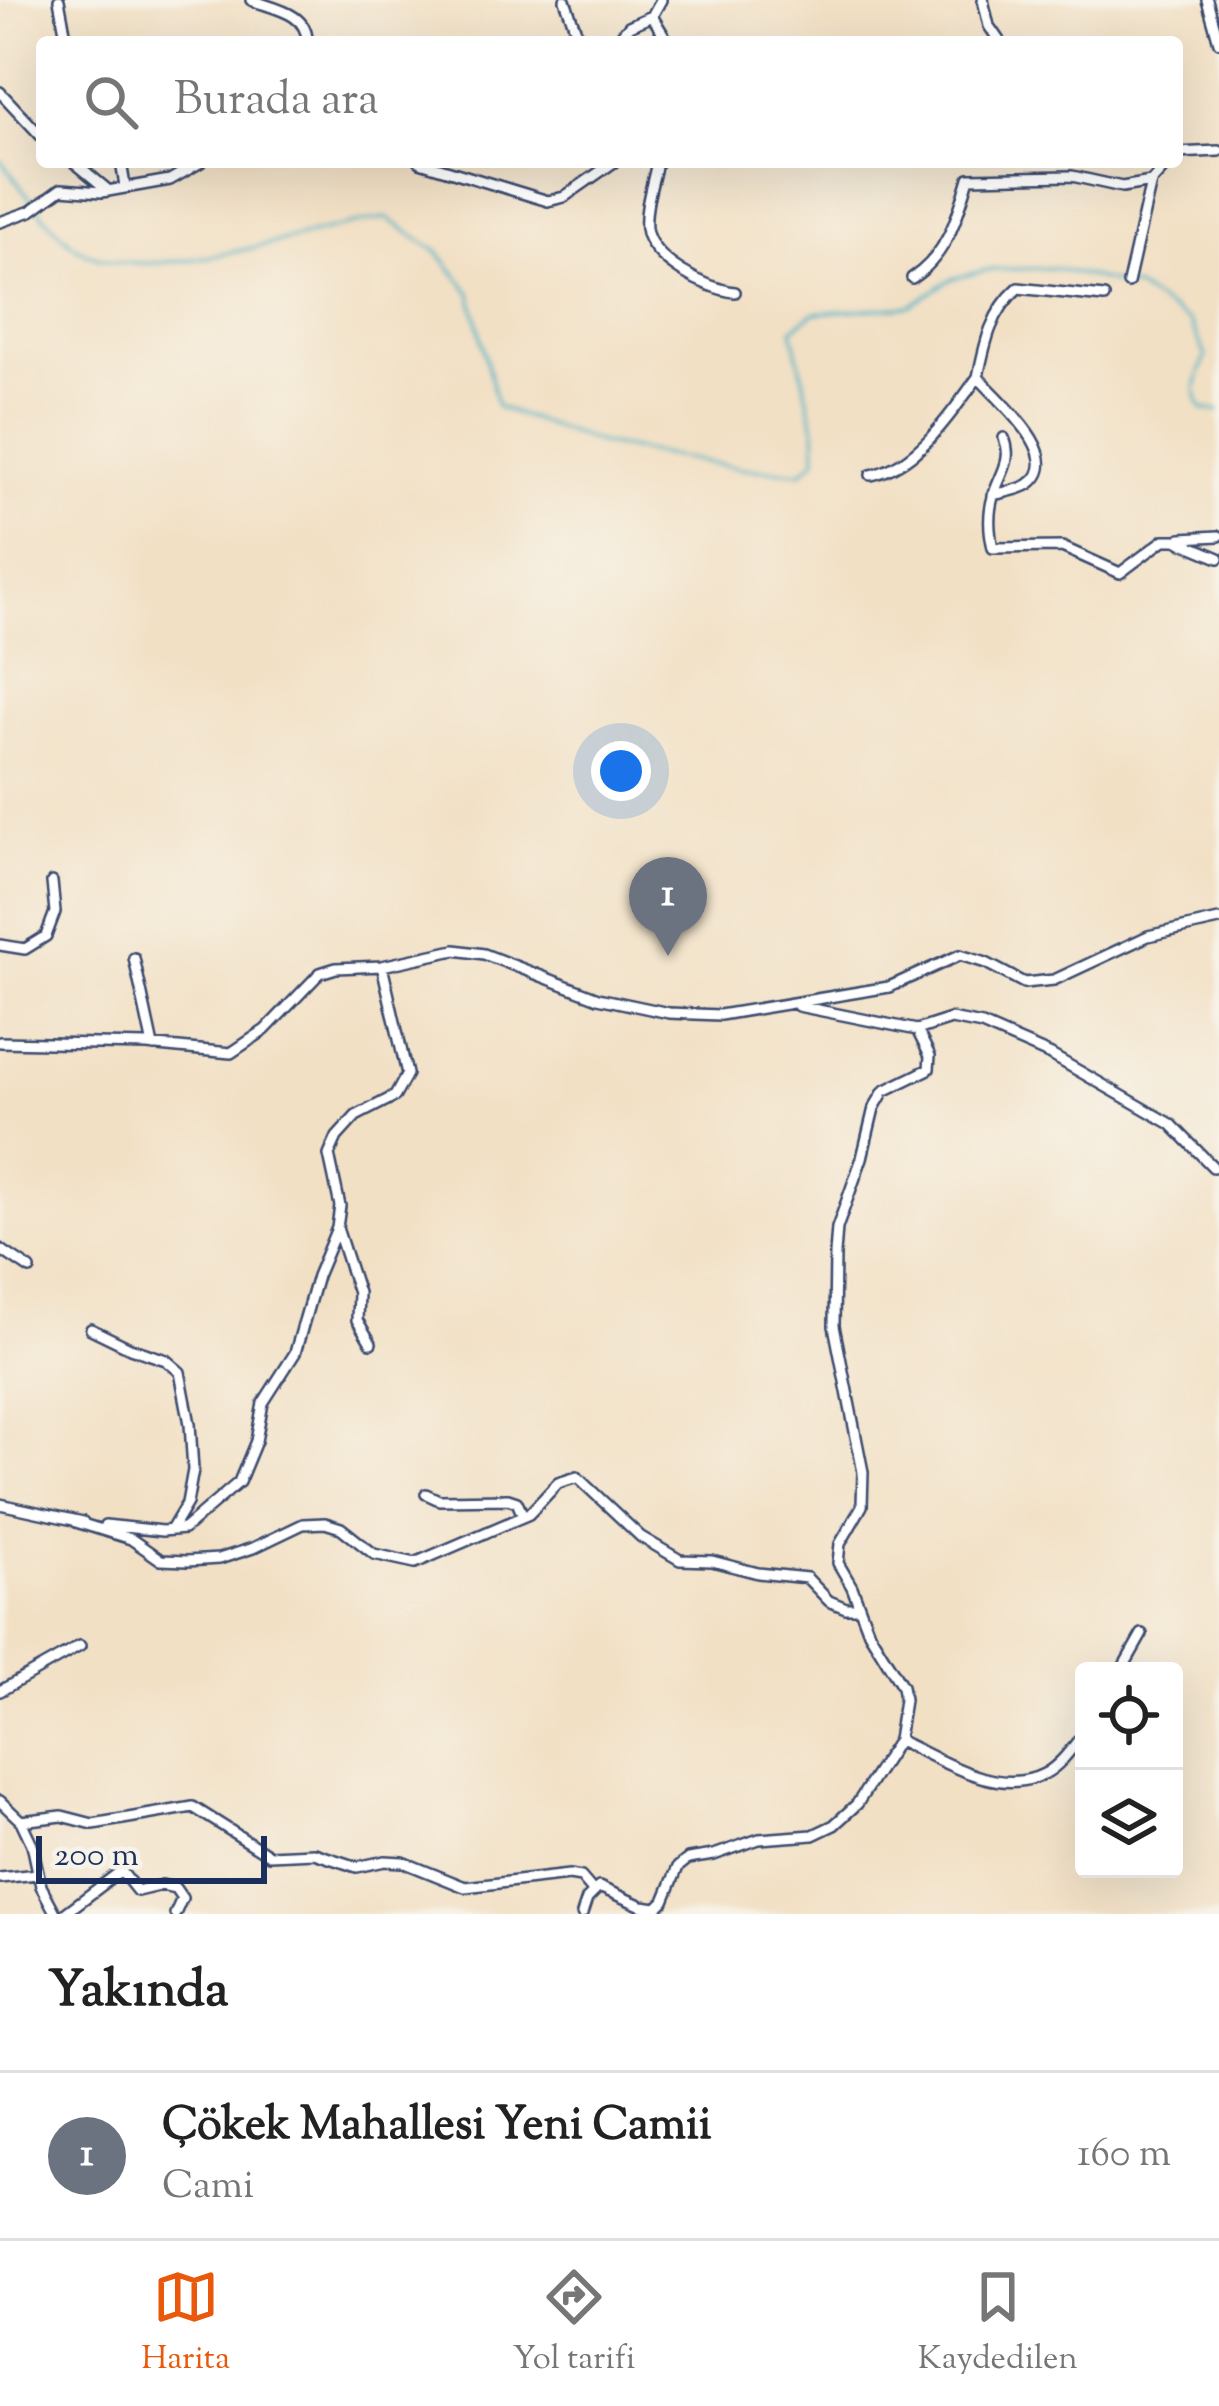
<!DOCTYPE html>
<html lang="tr">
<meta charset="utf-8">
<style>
:root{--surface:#fff;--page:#f6f6f6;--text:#222;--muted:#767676;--line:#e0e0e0;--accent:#ea580c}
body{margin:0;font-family:"Sorts Mill Goudy",serif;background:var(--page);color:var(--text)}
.controls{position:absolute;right:36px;bottom:36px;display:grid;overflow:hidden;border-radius:12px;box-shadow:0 12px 48px #0002}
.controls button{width:108px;height:108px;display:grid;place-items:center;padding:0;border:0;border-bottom:3px solid var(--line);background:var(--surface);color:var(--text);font:60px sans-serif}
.scale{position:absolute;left:36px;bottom:30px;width:231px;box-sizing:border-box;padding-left:12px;border:6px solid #1b2f5e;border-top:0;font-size:33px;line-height:42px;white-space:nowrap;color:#1b2f5e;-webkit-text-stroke:9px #f7f3e8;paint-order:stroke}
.you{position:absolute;left:621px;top:771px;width:42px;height:42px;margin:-30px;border:9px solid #fff;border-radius:50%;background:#1a73e8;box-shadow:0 0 0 18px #1a73e833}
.badge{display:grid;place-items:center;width:78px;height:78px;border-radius:50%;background:var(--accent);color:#fff;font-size:39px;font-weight:700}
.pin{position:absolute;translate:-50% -99px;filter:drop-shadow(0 3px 6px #0008)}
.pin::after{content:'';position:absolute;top:63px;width:42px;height:36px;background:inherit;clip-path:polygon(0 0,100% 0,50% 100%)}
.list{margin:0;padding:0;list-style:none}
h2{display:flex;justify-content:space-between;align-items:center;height:156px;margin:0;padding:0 48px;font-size:51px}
h2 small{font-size:39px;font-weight:400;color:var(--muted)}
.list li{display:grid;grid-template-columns:78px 1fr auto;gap:36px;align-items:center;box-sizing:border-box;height:168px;padding:0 48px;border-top:3px solid var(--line)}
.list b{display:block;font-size:45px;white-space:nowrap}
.list p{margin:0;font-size:39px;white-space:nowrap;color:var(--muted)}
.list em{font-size:39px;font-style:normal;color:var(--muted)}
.icon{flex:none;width:66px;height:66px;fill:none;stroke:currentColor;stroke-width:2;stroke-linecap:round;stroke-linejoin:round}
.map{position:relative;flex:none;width:1219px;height:1914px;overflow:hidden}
.search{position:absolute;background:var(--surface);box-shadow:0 12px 48px #0002;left:36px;right:36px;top:36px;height:132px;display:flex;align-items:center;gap:30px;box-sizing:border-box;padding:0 42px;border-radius:12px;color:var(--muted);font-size:45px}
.sheet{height:324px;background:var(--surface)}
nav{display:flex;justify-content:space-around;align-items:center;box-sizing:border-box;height:168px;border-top:3px solid var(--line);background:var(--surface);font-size:33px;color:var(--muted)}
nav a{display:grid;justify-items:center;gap:6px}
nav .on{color:var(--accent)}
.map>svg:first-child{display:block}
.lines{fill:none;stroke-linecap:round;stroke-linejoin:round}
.stream{stroke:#4ab3c8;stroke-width:3}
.minor-casing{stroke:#3b4a6d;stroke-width:14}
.minor{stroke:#fff;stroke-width:9}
</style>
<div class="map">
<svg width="1219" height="1914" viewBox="0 0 1219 1914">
<rect width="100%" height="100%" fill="#f7f3e8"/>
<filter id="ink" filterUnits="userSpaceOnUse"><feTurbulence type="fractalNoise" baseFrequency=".00833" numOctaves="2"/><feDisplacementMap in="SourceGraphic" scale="24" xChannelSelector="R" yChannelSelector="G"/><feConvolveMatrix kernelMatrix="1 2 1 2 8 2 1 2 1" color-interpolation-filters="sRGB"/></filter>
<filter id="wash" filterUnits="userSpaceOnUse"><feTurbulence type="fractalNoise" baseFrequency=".004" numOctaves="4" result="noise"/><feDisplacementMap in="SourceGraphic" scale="48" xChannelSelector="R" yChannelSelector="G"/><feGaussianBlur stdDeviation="2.7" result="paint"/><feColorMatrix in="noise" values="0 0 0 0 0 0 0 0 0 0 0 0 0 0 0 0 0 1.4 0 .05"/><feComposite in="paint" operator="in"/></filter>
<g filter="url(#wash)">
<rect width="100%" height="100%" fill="#f2e0c5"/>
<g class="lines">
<path class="stream" d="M0,160C23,187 44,221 72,244C135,296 310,227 387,218L437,251L471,293L497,407L603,444L739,468L802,472L816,459L815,429L792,329L814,313L910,306L951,279L987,270L1053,268L1136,288L1190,322L1206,356C1199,376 1190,391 1203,409L1219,411"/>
</g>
</g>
<g filter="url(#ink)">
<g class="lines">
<g class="minor-casing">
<path id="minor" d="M59,0L67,42
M251,0C275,9 308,13 307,42
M565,0L580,42
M983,0L989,26L1000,42
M1207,0L1219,42
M652,16L661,0
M615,42L629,26L652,16L668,42
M0,92L42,137
M1177,153L1219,151
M74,162L109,191
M121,162L125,186
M420,162L548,201L564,197L614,162
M657,162C653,182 644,208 646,228C650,260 706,289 735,292
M0,222L31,211L61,189L102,192L170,180L201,162
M912,278C947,256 958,215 969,178L1072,176L1122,187L1151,182
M1128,283L1151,182L1169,162
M1004,438C1014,461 999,475 993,497C988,514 989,531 993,548L1062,547L1120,573L1164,540H1176L1219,558
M871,475C918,466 951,413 978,377
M993,495C1004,492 1021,490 1029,484C1068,457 996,398 978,377C985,343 991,312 1018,288L1104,297
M1181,538L1219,536
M0,945L25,949L46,936L55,912L52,882
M134,958L153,1046
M798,1006L917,1030L951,1019L982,1025L1051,1055L1171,1124L1213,1167
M0,1042L147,1045L231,1053L265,1030L320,973L336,968L382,966L455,950L484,954L598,998L669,1013L720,1015L889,987L960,955L986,963L1024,983L1054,980L1148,936L1219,920
M337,1228L358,1293L357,1320L371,1343
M0,1249L30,1269
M91,1329L130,1348L166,1360L180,1372L190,1424L193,1470L187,1503L171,1530
M426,1494L439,1500L508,1499L517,1502L523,1516
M0,1504L83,1522
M76,1522L131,1539L161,1560L187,1561L219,1559L253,1548L303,1524L325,1523L341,1528L374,1554L415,1563L529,1514L558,1483L577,1477L641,1537L680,1560L712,1561L758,1573L807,1578L829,1601L846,1608H860
M105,1525L162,1531L184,1529L239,1482L256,1441L263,1403L295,1353L317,1276L337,1228L340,1206L329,1155L337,1137L356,1116L395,1096L407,1074L382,966
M1121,1671L1142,1634
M0,1691L80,1646
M898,1740C940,1759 997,1798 1044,1774C1060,1766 1073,1747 1084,1733
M0,1801L21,1821L32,1844L41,1886L56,1914
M21,1821L62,1816L93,1824L193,1807L269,1855L314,1853L357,1867L385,1861L403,1862L465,1887L569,1875L581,1877L593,1891
M0,1878L37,1874
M64,1914L121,1871L137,1891L162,1885L175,1888L182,1898L175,1914
M582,1914L587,1899L599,1887L642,1906L657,1908L664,1901L678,1867L688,1859L714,1855L759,1839L813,1835L834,1825L857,1804L898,1740L904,1700L902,1686L869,1632L852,1587L838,1563L840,1544L862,1506L863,1472L834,1326L835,1254L837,1228L862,1158L874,1108L884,1091L929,1069L930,1056L917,1030"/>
</g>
<use href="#minor" class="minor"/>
</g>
</g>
</svg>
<div class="controls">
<button><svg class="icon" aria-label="locate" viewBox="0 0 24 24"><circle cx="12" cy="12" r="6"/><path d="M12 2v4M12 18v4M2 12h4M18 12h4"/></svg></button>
<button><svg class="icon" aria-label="layers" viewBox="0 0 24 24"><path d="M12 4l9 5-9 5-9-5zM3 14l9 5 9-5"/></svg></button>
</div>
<div class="scale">200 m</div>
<div class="you"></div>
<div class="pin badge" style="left:668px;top:956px;background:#6b7280">1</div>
<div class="search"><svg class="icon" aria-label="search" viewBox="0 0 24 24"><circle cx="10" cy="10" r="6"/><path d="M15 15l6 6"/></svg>Burada ara</div>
</div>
<section class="sheet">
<h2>Yakında<small></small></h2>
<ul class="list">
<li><span class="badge" style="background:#6b7280">1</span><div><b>Çökek Mahallesi Yeni Camii</b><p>Cami</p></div><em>160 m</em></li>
</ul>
</section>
<nav>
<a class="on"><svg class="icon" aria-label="map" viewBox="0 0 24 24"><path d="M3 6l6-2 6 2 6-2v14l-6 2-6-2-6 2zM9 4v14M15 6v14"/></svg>Harita</a>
<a><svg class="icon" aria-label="directions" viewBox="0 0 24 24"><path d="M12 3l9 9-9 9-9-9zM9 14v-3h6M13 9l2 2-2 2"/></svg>Yol tarifi</a>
<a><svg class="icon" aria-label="saved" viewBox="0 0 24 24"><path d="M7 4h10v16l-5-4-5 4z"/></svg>Kaydedilen</a>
</nav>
